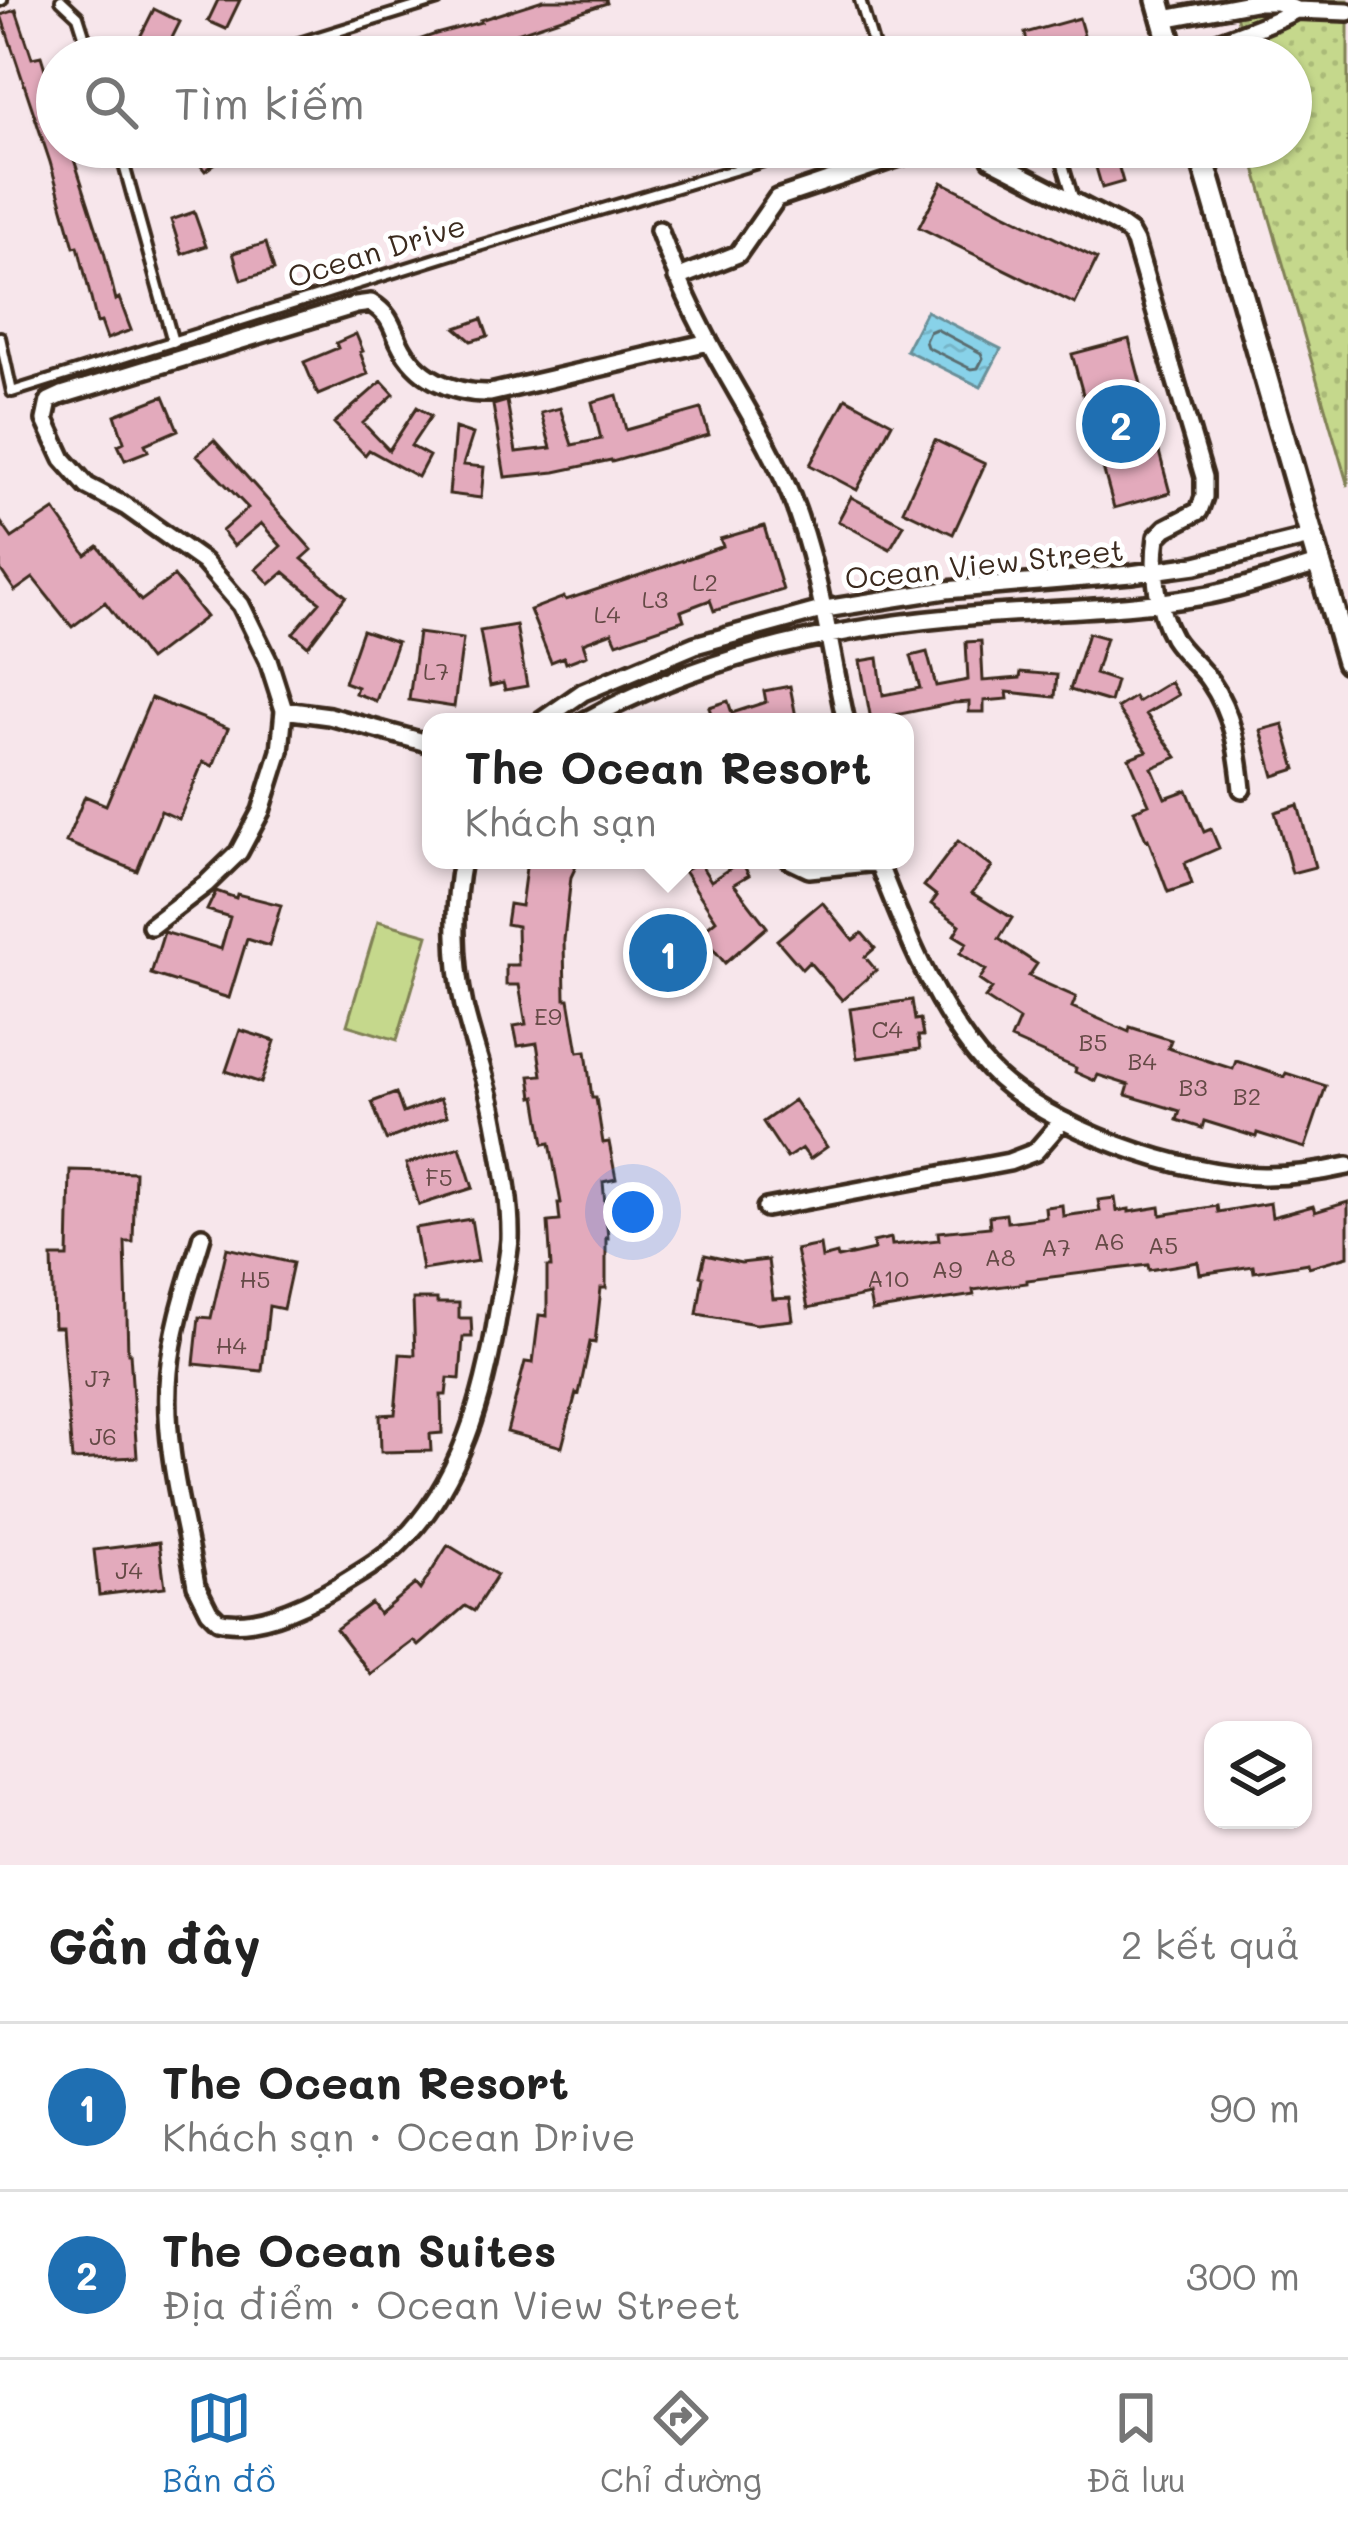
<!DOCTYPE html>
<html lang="vi">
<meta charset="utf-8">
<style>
:root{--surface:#fff;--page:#f6f6f6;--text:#222;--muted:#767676;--line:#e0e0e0;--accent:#1f6fb2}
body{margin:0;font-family:Mali,sans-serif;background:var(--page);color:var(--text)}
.controls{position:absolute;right:36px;bottom:36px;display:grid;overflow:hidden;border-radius:24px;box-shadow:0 3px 9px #0004}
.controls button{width:108px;height:108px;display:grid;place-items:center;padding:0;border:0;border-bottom:3px solid var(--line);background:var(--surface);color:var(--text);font:60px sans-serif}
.you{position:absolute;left:633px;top:1212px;width:42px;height:42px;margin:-30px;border:9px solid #fff;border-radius:50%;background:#1a73e8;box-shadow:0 0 0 18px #1a73e833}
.badge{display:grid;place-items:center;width:78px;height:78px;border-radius:50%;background:var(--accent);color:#fff;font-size:39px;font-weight:700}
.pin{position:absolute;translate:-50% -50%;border:6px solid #fff;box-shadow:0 3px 12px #0006}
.popup{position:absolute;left:422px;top:713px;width:492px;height:156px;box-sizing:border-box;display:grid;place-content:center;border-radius:24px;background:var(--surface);filter:drop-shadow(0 3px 9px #0005);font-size:39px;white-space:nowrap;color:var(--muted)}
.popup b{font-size:45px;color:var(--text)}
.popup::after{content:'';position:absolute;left:50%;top:100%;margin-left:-24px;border:24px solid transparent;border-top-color:var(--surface)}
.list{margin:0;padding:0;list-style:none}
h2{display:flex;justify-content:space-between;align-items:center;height:156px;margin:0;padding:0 48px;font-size:51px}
h2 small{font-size:39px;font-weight:400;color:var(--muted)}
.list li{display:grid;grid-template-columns:78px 1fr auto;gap:36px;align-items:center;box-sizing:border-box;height:168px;padding:0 48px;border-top:3px solid var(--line)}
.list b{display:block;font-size:45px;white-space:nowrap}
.list p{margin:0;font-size:39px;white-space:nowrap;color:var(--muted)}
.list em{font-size:39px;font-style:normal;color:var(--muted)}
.icon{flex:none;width:66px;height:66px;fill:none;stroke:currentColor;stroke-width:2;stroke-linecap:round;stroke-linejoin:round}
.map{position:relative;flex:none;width:1348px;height:1865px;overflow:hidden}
.search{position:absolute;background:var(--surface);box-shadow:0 3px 9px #0004;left:36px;right:36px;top:36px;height:132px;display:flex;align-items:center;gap:30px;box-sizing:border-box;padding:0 42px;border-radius:66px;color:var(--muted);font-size:45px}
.sheet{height:492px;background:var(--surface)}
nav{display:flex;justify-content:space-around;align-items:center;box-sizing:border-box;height:168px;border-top:3px solid var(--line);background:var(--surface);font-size:33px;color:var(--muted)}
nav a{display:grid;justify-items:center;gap:6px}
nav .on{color:var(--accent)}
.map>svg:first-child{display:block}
.grass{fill:url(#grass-dots);stroke:#808155;stroke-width:3}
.green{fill:#c5d88c;stroke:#808155;stroke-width:3}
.water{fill:url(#water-ripples);stroke:#698f98;stroke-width:3}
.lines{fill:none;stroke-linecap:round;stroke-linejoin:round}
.shore{stroke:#5a6d6f;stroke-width:3}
.building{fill:#e3aabc;stroke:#3b2a1e;stroke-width:3}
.lane-casing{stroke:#3b2a1e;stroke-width:16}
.street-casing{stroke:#3b2a1e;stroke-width:24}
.secondary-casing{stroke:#3b2a1e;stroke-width:30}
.lane{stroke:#fff;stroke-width:8}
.street{stroke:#fff;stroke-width:15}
.secondary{stroke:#fff;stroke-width:21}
.labels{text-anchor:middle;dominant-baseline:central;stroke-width:10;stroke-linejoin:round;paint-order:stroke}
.number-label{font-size:24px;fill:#654a46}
.street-label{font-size:30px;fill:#3b2a1e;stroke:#fff}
</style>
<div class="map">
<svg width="1348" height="1865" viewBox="0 0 1348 1865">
<defs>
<pattern id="grass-dots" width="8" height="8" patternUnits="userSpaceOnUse" patternTransform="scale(3)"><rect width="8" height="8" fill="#c5d88c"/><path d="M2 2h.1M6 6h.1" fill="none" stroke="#aaba78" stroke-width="1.8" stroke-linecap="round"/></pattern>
<pattern id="water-ripples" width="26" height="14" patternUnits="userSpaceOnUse" patternTransform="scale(3)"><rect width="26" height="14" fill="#88d2e9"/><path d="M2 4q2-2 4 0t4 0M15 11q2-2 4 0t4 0" fill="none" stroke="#76b4c7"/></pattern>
</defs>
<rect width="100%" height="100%" fill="#f7e6eb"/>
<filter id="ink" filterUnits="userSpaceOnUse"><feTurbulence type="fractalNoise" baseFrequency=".00833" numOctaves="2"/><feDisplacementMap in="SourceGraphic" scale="24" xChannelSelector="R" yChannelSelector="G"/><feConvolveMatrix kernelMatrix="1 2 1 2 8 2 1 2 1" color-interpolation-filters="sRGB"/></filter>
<g filter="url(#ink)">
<path class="grass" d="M1231,0H1348V486L1249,147H1291V57H1247L1248,52Z"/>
<path class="green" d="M378,921L428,935L397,1040L347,1025Z"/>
<path class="water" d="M926,311L1001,349L981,387L906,350Z"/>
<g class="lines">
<path class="shore" d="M936,329L981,353L983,358L978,368L971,369L927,347L925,341L929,332Z"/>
</g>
<path class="building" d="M218,0H240L226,29L208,21Z
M543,0H606L607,3L445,57H380L379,54L436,34L481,22L480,20Z
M154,9L180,22L165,52L139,39Z
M16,10L32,58L41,56L57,108V147H70L104,252L116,300L119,298L131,330L107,339L101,322L97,323L78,246L74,247L50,162L1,15Z
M1079,18L1090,57H1031L1025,33Z
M186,147H237L205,171Z
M1090,147H1113L1123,182L1102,188Z
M942,182L1097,259L1075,304L919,227Z
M194,212L206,246L182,254L171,220Z
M266,243L274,270L241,280L233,253Z
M482,319L488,336L471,341L456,328Z
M356,334L363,351L360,352L368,374L318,395L304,362L338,348L336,343Z
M1129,339L1170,493L1114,508L1072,354Z
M382,381L394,394L363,423L389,450L417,407L431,416L411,446L429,456L418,477L369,450L365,455L334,423Z
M617,395L626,430L701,409L709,435L612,462L611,460L555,472L505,477L493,405L507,401L516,452L551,448L541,413L560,408L572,445L601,439L592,402Z
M164,396L178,430L145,444L148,451L125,460L118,445L124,442L115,415Z
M846,398L892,423L857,490L810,465Z
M455,428L473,434L463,465L484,467L481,498L449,494Z
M214,440L312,550L302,559L346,596L308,646L293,633L320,602L284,572L270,584L256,569L281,546L261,523L234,546L222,531L248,508L197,455Z
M935,440L985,464L953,534L903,510Z
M851,497L904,525L890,549L838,521Z
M54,510L86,555L98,546L141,601L174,576L206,617L149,660L105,602L72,627L33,578L15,591L0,569V521L12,538Z
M764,526L783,590L714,611L710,600L681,611L684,620L617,643L612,632L583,643L587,655L566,663L564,657L551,662L530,610L564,597L566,600L664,567L723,546L720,539Z
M516,625L527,686L505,690L503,683L490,686L480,631Z
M362,630L397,642L376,701L355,693L357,687L344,682Z
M418,633L463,639L454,707L409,700Z
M1088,633L1106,638L1095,674L1116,681L1110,702L1070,690Z
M981,641L983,681L1020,678L1021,672L1057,675L1055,697L1007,692L1008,699L984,701V712H969V702L954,703L871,720L860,661L878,658L883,695L920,688L911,656L927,652L936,686L968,680L966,642Z
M1170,682L1178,695L1146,714L1177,757L1152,768L1165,798L1187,790L1204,832L1211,829L1219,848L1185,863L1192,884L1168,892L1148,839L1146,840L1134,810L1149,804L1129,758L1147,751L1117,708L1134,697L1137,702Z
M790,686L797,722H713L709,707L728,701L732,713L766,702L764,691Z
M151,698L228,728L213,766L203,762L179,819L161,811L137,871L66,842L85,796L106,805Z
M1283,724L1296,769L1274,776L1261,730Z
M1298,805L1315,867L1292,873L1275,812Z
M958,841L992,867L972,893L1012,918L999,939L1037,964L1029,976L1076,997L1072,1007L1129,1032L1130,1027L1171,1040L1168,1048L1233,1069L1236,1061L1284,1077L1286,1073L1326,1086L1305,1148L1257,1133L1256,1137L1204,1121L1202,1128L1177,1120L1180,1111L1126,1095L1129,1085L1098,1075L1095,1081L1075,1072L1076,1068L1011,1039L1019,1020L985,998L992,989L979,980L986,970L960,953L967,943L954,935L960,925L931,904L937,896L924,886Z
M527,860H579L571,877L564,940L565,999H569L578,1052L586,1051L592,1098H596L603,1143L609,1142L616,1179L603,1182L608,1238H606V1288H601L595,1343L590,1342L579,1394L576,1393L562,1447L507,1432L525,1362L533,1363L539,1315L547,1316V1267H551L548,1222L560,1221L558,1203H561L550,1143L544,1144L536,1096L533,1097L530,1076L542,1075L537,1043L518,1046L514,1026L526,1024L519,985H506V965H518L517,926L506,924L509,904L521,906Z
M741,861L749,875L734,884L767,927L725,963L700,933L716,920L684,871L699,862L711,881Z
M216,891L236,898L237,894L281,905L269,946L247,939L229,998L151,974L164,932L221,949L230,917L207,910Z
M822,902L853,940L862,933L875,948L865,957L876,970L842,1000L809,962L802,969L777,940Z
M912,1000L915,1020L920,1019L923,1036H918L920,1049L857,1058L850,1009Z
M240,1030L275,1041L261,1083L226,1071Z
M396,1093L403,1113L440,1099L447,1116L386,1140L372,1102Z
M794,1100L827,1147L810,1159L802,1148L787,1158L763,1122Z
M460,1147L473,1188L419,1205L406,1164Z
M70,1170L135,1172L133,1242H125L128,1353H130L137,1457L72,1460L62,1327H54L52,1257H68Z
M1115,1198L1117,1211L1129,1209V1212L1160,1207L1161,1215L1217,1206L1218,1212L1270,1203L1272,1217L1313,1206L1315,1212L1348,1202V1256L1309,1267L1308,1263L1254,1272L1253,1266L1200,1274L1198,1262L1149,1270L1148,1265L1027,1280V1283L973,1290L974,1295L872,1311L869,1295L808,1308L796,1250L820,1245L822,1258L837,1254L838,1258L874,1250L873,1242L891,1238L892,1245L939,1240L938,1232L990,1227L989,1216L1006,1214L1007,1222L1046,1217L1045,1207L1062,1205L1063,1216L1100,1211L1098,1200Z
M471,1219L478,1261L422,1270L415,1228Z
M227,1248L293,1263L283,1309L269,1306L262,1371L194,1364L199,1317L211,1318Z
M705,1255L741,1263L768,1260L773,1299L790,1298L793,1320L756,1324L697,1314L703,1277L700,1276Z
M413,1299H437V1303H459V1318H471L472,1337H463L460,1379L448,1378L446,1395H441L442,1433L430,1434L431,1451L381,1452L380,1415L395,1414L400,1354L415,1355Z
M159,1542L165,1587L99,1595L94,1550Z
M448,1545L497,1575L474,1611L465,1606L419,1646L414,1641L370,1674L336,1629L371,1603L379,1614L415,1584L420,1590Z"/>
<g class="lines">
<g class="lane-casing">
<path id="lane" d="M61,0L78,16L91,57
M860,0L877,57
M0,1L2,0
M254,57L438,0
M119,147L173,342
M1012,170L1024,155L1051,151L1060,155L1074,201
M0,337L12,392L452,254L811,147"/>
</g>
<g class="street-casing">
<path id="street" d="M1164,19L1255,2H1277L1296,10L1348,12
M1181,57C1219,39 1260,30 1296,10
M991,159L1119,225L1130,233L1135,242L1204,477V497L1199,511L1166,528L1157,537C1152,569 1157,610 1173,638C1183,654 1200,666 1210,681C1233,714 1238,750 1242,789
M659,230C673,268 689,304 708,340C736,393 769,441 791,496C820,569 829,646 846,722
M677,278L738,254L777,198L929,147
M284,710L329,716L431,744
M540,722L583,692L695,645L825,609L946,590L1131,574L1196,565L1310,537
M583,722C696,659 821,630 949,618C1033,609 1120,611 1203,596C1242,589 1280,575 1318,564
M790,860L809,869L878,862
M877,860C904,929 938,1015 989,1069C1045,1128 1186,1177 1266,1176C1294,1176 1321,1172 1348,1166
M151,926L206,884L239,852L261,811L280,751L284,710L268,660L241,605L204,562L125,506L87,486L63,459L45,420L49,401L62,395L356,305L371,303C389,314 391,324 399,342C416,378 452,394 490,393L709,342
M766,1208L1009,1162L1035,1152L1061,1122
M202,1236C189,1280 173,1326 169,1372C162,1443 184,1516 196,1585L209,1611L218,1620C259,1632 321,1598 355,1576C370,1567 386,1557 399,1544C461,1484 485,1394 498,1312C502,1288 508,1263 510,1239C511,1201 502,1159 495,1121C488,1082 473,1045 464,1006C454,960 453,906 462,860"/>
</g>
<g class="secondary-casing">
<path id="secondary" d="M1158,0L1174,57
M1199,147L1348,662"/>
</g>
<use href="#lane" class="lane"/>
<use href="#street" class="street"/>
<use href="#secondary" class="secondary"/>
</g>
</g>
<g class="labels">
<g class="number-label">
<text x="705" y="581">L2</text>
<text x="655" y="598">L3</text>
<text x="607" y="613">L4</text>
<text x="436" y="670">L7</text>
<text x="548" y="1015">E9</text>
<text x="887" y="1028">C4</text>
<text x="1093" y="1041">B5</text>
<text x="1142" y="1060">B4</text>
<text x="1193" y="1086">B3</text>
<text x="1247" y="1095">B2</text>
<text x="439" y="1176">F5</text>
<text x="1109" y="1240">A6</text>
<text x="1163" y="1244">A5</text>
<text x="1056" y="1246">A7</text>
<text x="1000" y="1256">A8</text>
<text x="947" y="1268">A9</text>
<text x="888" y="1277">A10</text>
<text x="255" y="1278">H5</text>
<text x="231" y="1344">H4</text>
<text x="98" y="1377">J7</text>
<text x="103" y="1435">J6</text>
<text x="129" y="1569">J4</text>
</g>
<g class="street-label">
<text transform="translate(376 250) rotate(-17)">Ocean Drive</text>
<text transform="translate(984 563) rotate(-6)">Ocean View Street</text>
</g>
</g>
</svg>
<div class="controls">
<button><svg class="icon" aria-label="layers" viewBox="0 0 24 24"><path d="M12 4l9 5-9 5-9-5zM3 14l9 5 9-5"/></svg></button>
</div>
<div class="you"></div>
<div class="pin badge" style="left:668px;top:953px">1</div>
<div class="popup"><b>The Ocean Resort</b>Khách sạn</div>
<div class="pin badge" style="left:1121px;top:424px">2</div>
<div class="search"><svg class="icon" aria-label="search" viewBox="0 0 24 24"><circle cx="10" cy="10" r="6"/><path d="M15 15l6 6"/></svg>Tìm kiếm</div>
</div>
<section class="sheet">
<h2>Gần đây<small>2 kết quả</small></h2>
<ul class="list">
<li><span class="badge">1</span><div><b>The Ocean Resort</b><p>Khách sạn · Ocean Drive</p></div><em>90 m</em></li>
<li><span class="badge">2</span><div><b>The Ocean Suites</b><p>Địa điểm · Ocean View Street</p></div><em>300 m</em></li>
</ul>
</section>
<nav>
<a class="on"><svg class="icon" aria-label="map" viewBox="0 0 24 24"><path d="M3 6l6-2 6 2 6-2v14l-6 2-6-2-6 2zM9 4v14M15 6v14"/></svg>Bản đồ</a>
<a><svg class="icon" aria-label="directions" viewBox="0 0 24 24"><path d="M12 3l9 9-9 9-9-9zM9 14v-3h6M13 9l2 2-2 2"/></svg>Chỉ đường</a>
<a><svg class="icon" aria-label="saved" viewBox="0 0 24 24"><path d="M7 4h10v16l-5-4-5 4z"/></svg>Đã lưu</a>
</nav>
